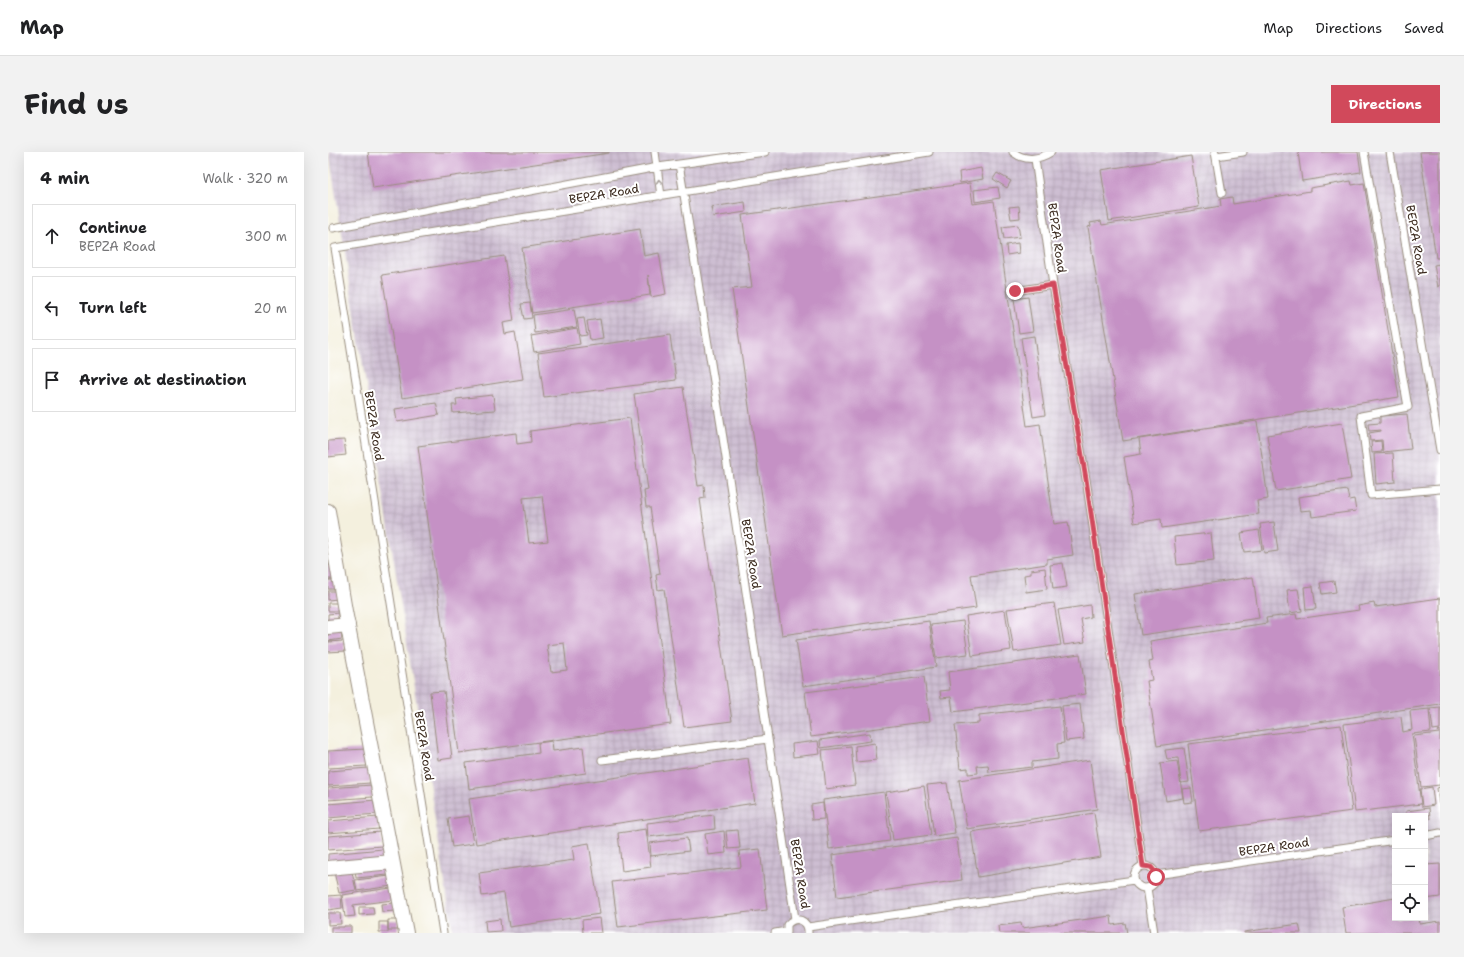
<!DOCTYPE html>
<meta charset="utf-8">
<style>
:root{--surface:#fff;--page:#f2f2f2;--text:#202124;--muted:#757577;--line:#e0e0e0;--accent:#d1495b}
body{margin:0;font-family:"Shantell Sans",sans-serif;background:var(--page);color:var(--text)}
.controls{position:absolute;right:12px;bottom:12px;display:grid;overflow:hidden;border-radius:0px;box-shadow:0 4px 16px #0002}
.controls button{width:36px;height:36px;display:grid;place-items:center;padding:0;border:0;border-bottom:1px solid var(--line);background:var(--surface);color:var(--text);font:20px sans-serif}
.stop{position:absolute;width:12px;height:12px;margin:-9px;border:3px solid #d1495b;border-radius:50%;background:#fff}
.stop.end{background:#d1495b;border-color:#fff;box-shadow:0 1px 4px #0008}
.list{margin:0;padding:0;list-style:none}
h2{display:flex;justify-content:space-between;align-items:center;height:52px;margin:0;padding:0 16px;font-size:17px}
h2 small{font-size:13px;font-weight:400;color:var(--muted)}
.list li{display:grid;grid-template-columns:26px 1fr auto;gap:12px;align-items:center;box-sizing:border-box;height:64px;margin:0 8px 8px;padding:0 8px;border:1px solid var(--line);border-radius:0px}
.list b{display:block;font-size:15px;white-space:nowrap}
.list p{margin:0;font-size:13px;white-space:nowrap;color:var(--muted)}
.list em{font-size:13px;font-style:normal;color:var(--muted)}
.icon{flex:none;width:22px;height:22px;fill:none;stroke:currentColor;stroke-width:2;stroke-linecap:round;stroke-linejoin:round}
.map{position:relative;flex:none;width:1112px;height:781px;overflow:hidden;border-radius:0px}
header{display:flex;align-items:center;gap:24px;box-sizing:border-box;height:56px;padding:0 20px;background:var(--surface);border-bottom:1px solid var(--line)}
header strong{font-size:19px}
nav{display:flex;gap:22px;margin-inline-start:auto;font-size:14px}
.intro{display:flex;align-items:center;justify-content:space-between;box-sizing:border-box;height:96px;padding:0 24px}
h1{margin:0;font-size:28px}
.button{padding:10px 18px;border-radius:0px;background:var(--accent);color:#fff;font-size:14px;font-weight:700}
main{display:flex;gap:24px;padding:0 24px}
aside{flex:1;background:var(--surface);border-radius:0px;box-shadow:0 4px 16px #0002}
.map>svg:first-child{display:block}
.industrial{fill:url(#industrial-grid);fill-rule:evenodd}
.building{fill:#c591c5;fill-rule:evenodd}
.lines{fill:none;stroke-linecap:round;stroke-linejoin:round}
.lane-casing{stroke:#988d7e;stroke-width:9}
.street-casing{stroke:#988d7e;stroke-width:16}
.lane{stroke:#fff;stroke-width:7}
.street{stroke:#fff;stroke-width:14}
.oneway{stroke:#a79f9a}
.route{stroke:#d1495b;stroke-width:5}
.labels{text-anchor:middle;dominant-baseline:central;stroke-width:4;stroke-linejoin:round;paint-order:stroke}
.street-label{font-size:12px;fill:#3b2a1e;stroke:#fff}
</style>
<header>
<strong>Map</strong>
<nav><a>Map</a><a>Directions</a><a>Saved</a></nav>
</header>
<div class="intro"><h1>Find us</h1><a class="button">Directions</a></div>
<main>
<aside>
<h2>4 min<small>Walk · 320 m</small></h2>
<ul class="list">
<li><svg class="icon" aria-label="ahead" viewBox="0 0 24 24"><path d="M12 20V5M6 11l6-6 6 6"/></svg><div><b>Continue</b><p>BEPZA Road</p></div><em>300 m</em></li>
<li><svg class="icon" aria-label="left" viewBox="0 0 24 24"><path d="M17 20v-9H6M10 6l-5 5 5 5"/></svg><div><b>Turn left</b></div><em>20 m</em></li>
<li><svg class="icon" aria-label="arrive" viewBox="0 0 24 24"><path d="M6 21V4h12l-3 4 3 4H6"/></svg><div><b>Arrive at destination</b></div></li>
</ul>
</aside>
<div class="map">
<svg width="1112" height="781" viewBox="0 0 1112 781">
<defs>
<pattern id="industrial-grid" width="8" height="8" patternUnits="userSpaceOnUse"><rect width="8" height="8" fill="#cdbed2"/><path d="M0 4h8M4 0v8" fill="none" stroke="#b1a3b4"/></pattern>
</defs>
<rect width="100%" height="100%" fill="#fff"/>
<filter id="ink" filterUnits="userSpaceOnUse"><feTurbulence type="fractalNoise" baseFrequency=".025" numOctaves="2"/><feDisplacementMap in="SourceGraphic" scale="8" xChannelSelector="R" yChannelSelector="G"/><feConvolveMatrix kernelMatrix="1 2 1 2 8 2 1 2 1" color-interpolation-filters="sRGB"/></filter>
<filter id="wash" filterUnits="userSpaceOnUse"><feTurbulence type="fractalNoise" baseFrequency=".012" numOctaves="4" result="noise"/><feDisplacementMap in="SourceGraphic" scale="16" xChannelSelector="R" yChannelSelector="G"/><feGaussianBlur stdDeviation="0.9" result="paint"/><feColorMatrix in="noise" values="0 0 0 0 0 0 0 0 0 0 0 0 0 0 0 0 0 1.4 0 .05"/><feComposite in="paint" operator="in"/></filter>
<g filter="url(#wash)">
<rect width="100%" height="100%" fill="#f4f0de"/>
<path class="industrial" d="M1,0H1112V781H125ZM1067,664H1097V766H1067Z"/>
<g id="blocks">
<path class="building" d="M40,0H281V1L45,36Z
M970,0H1030L1033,20L974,29Z
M1092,0H1112V106H1108Z
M863,4L871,55L781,69L773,18Z
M653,16L655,27L632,31L631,20Z
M669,21L683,29L679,36L665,27Z
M1023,29L1024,33L1036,31L1071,245L795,289L760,75L763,74L762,71L773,69L774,73L893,54L892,47L904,45L905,52L982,39V36Z
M642,31L645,52L666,49L699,274L712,272L726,372L740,370L745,403L719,407V412L643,423L648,456L454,483L404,137L424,135L414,63Z
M670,35L672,46L647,50L646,38Z
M417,50L418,60L385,65L383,55Z
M691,54L692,66L683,67L681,55Z
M690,73L692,85L676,87L674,75Z
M312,77L316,104L331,101L338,142L323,145L320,123L322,143L204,161L194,96Z
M690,91L691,101L679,103L678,93Z
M176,104L186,169L175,171L177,182L187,180L195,227L74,246L54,123Z
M1112,112V134L1110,135L1106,113Z
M700,145L705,179L691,181L686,147Z
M202,151L204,166L196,167L193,152Z
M246,157L249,175L207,181L205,163Z
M256,166L259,183L252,184L249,167Z
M272,167L275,186L262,188L259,169Z
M249,176L252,192L206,200L203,184Z
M342,183L348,228L216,245L210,201Z
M706,184L717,263L705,265L693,186Z
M355,235L370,334L376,333L377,346L372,347L404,569L356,575L336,437L330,438L328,423L332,422L322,355H318L316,339L320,338L306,242Z
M165,243L167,258L125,261L124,253H129L128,247Z
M108,251L111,263L69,270L67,257Z
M1079,262L1083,297L1055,300L1054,288L1042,289L1041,281L1053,279V278L1041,279L1040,272L1052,271V264Z
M302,266L343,572L131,601L90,294L188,281L189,292L203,290L202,279ZM214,344L220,389L201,391L195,346ZM236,491L239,518L223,520L219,493Z
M929,269L940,347L929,349L931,362L834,376L833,367L806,371L796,305L813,302L811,287Z
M1014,271L1023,327L948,339L939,283Z
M16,288L18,303L0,305V289Z
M1053,289L1054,300L1044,301L1043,290Z
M1065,301L1067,330L1048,332L1046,302Z
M1019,338L1021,348L1026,347L1028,359L984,365L983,358L972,359L970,345Z
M946,370L950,399L936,401L932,372Z
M931,378L934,398L916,400L913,381Z
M883,381L886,409L849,413L846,385Z
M735,411L739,435L725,437L722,413Z
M0,413H5L6,427H0Z
M717,416L719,437L698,440L696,423L703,422V418Z
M925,425L931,466L813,483L807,442Z
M0,428H9V437H0Z
M1006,429L1008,440L994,442L992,431Z
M985,434L988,457L978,458L976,435Z
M970,437L974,459L962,461L959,438Z
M0,439H10V447L0,448Z
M1112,446V552L829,594L819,529L824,528L821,510L825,509L822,489L939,471L938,466L968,462L969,467L1031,458L1030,454L1046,451L1047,455Z
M0,451H12V459H0Z
M726,451L733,493L686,500L679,457Z
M762,453L763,465L753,467L757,490L736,493L730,458Z
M677,458L683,498L644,504L638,464Z
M10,461V471H0V462Z
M601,469L608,515L475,534L468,488Z
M635,469L640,502L608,506L603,473Z
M13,476L14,487L0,489V477Z
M16,489L17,499L0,500V490Z
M752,502L758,542L625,560L623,545L613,546L612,539L622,538L620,520Z
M596,525L602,569L483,585L477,540Z
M116,539L124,606L110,608L102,540Z
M752,552L756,587L738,589L734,554Z
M732,554L736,591L729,592L730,607L704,610V615L661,620L660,613L649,614L650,621L640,622V616L632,617L627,573L651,571V563Z
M1112,555V577L1105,578L1102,556Z
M1101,557L1103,580L1084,582L1093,652L1027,660L1016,572L1073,565L1075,580L1084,578L1082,559Z
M1013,573L1024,659L871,679L860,592Z
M1112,578V633L1093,635L1086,584L1111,581L1110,579Z
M542,581L543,589L493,596L492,588Z
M224,589L225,599L255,595L258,621L141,637L138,611L211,601L210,591Z
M490,589L492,602L465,605L464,592Z
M547,591L549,608L528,610L527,594Z
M523,595L527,633L498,637L494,598Z
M856,596L861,630L853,631L850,606L839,607L837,598Z
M38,597L39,614L0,616V599Z
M420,606L427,651L148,692L141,647Z
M762,608L769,657L639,677L631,628Z
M849,609L855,646L838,649L832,611Z
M41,616L42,631L0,634V619Z
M619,631L627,681L606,684L599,633Z
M44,633L45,645L0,648V636Z
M596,634L603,683L565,688L558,640Z
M1104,635L1106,653L1094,655L1092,637Z
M1112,635V652H1111L1109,636Z
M863,636L865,650L856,651L854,637Z
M556,640L562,689L501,697L495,648Z
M48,648L49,662L0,666V652Z
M495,651L496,667L484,668L483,653Z
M1101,656L1102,667H1097V664H1078V659Z
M766,661L773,705L650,725L643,680Z
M386,663L387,677L320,685L319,671Z
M141,664L145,692L124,695L120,667Z
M50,665L51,677L0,681V669Z
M318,677L323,715L294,719L290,681Z
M410,678L412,696L400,697L398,679Z
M396,679L398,701L380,703L377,682Z
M53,680L54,694L0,698V684Z
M359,686L361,699L323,704L322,691Z
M629,686L634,728L509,745L504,703Z
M261,691L272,762L181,775L176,741L154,744L151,721L246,708L244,694Z
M55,697L56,709L0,714V702Z
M432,697L439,758L290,775L284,730L413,715L411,699Z
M1112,712V745L1097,747V713Z
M59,713L60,723L28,726L27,717Z
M23,716L28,738L11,741L6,720Z
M62,724L64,734L29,739L27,728Z
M63,736L65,748L25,753L27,764L17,765L14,743Z
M13,743L14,756L0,758V744Z
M1067,746V766H1091L1092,772L1112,769V781H1018L1014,755Z
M66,751L67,759L54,760L53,752Z
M31,755H45L46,762L31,763Z
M0,761H12L13,772L0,773Z
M783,764L784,773L797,771L799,781H671L670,774L693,771L694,776Z
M272,766L274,781H255L254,768Z
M172,767L173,779L158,780L157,769Z
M60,768H70V778H60Z
M51,770H60V780H51Z
M971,772L973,781H916V780Z
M16,774H23V781H3V775H16Z"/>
</g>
</g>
<g filter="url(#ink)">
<use href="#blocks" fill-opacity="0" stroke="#988d7e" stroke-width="1"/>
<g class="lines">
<g class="lane-casing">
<path id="lane" d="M327,0L333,44
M685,0C696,9 711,8 723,0
M887,0L894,41
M1036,0L1080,255L1033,264L1043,343L1112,337
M1062,0L1112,298
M888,4L915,0
M707,7L725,133L758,327L815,714
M351,12L395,286L467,767
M5,76L330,15L437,0
M687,139L725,133
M274,608L440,587
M1097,684L1112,681
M806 725a11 11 0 1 1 22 0a11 11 0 1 1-22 0Z
M828,723L1067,688
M819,736L826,781
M480,775L806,728
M115,781L7,96L601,0
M447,781L459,779
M459,781V773C467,763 481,768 480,781"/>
</g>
<g class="street-casing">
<path id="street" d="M0,359L17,459L78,781
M0,475L20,473
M0,716L64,710"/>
</g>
<use href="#lane" class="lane"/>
<use href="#street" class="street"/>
</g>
<defs><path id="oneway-chevron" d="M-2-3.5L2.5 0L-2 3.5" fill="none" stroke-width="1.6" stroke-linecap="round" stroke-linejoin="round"/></defs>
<use class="oneway" href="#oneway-chevron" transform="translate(331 30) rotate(-96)"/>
</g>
<g class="lines" filter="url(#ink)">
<path class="route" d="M687,139L725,133L758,327L815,714L823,715L828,721V725"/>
</g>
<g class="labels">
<g class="street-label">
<text transform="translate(276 42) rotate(-9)">BEPZA Road</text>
<text transform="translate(729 86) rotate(82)">BEPZA Road</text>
<text transform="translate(1088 88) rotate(80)">BEPZA Road</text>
<text transform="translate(46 274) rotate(81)">BEPZA Road</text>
<text transform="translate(423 402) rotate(81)">BEPZA Road</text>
<text transform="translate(96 594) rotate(81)">BEPZA Road</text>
<text transform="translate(946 695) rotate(-8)">BEPZA Road</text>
<text transform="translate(472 722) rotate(81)">BEPZA Road</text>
</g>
</g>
</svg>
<div class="controls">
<button>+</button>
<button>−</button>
<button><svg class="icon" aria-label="locate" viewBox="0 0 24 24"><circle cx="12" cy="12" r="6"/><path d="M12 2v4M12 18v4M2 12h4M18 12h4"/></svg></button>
</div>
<div class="stop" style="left:828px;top:725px"></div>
<div class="stop end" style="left:687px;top:139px"></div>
</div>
</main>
